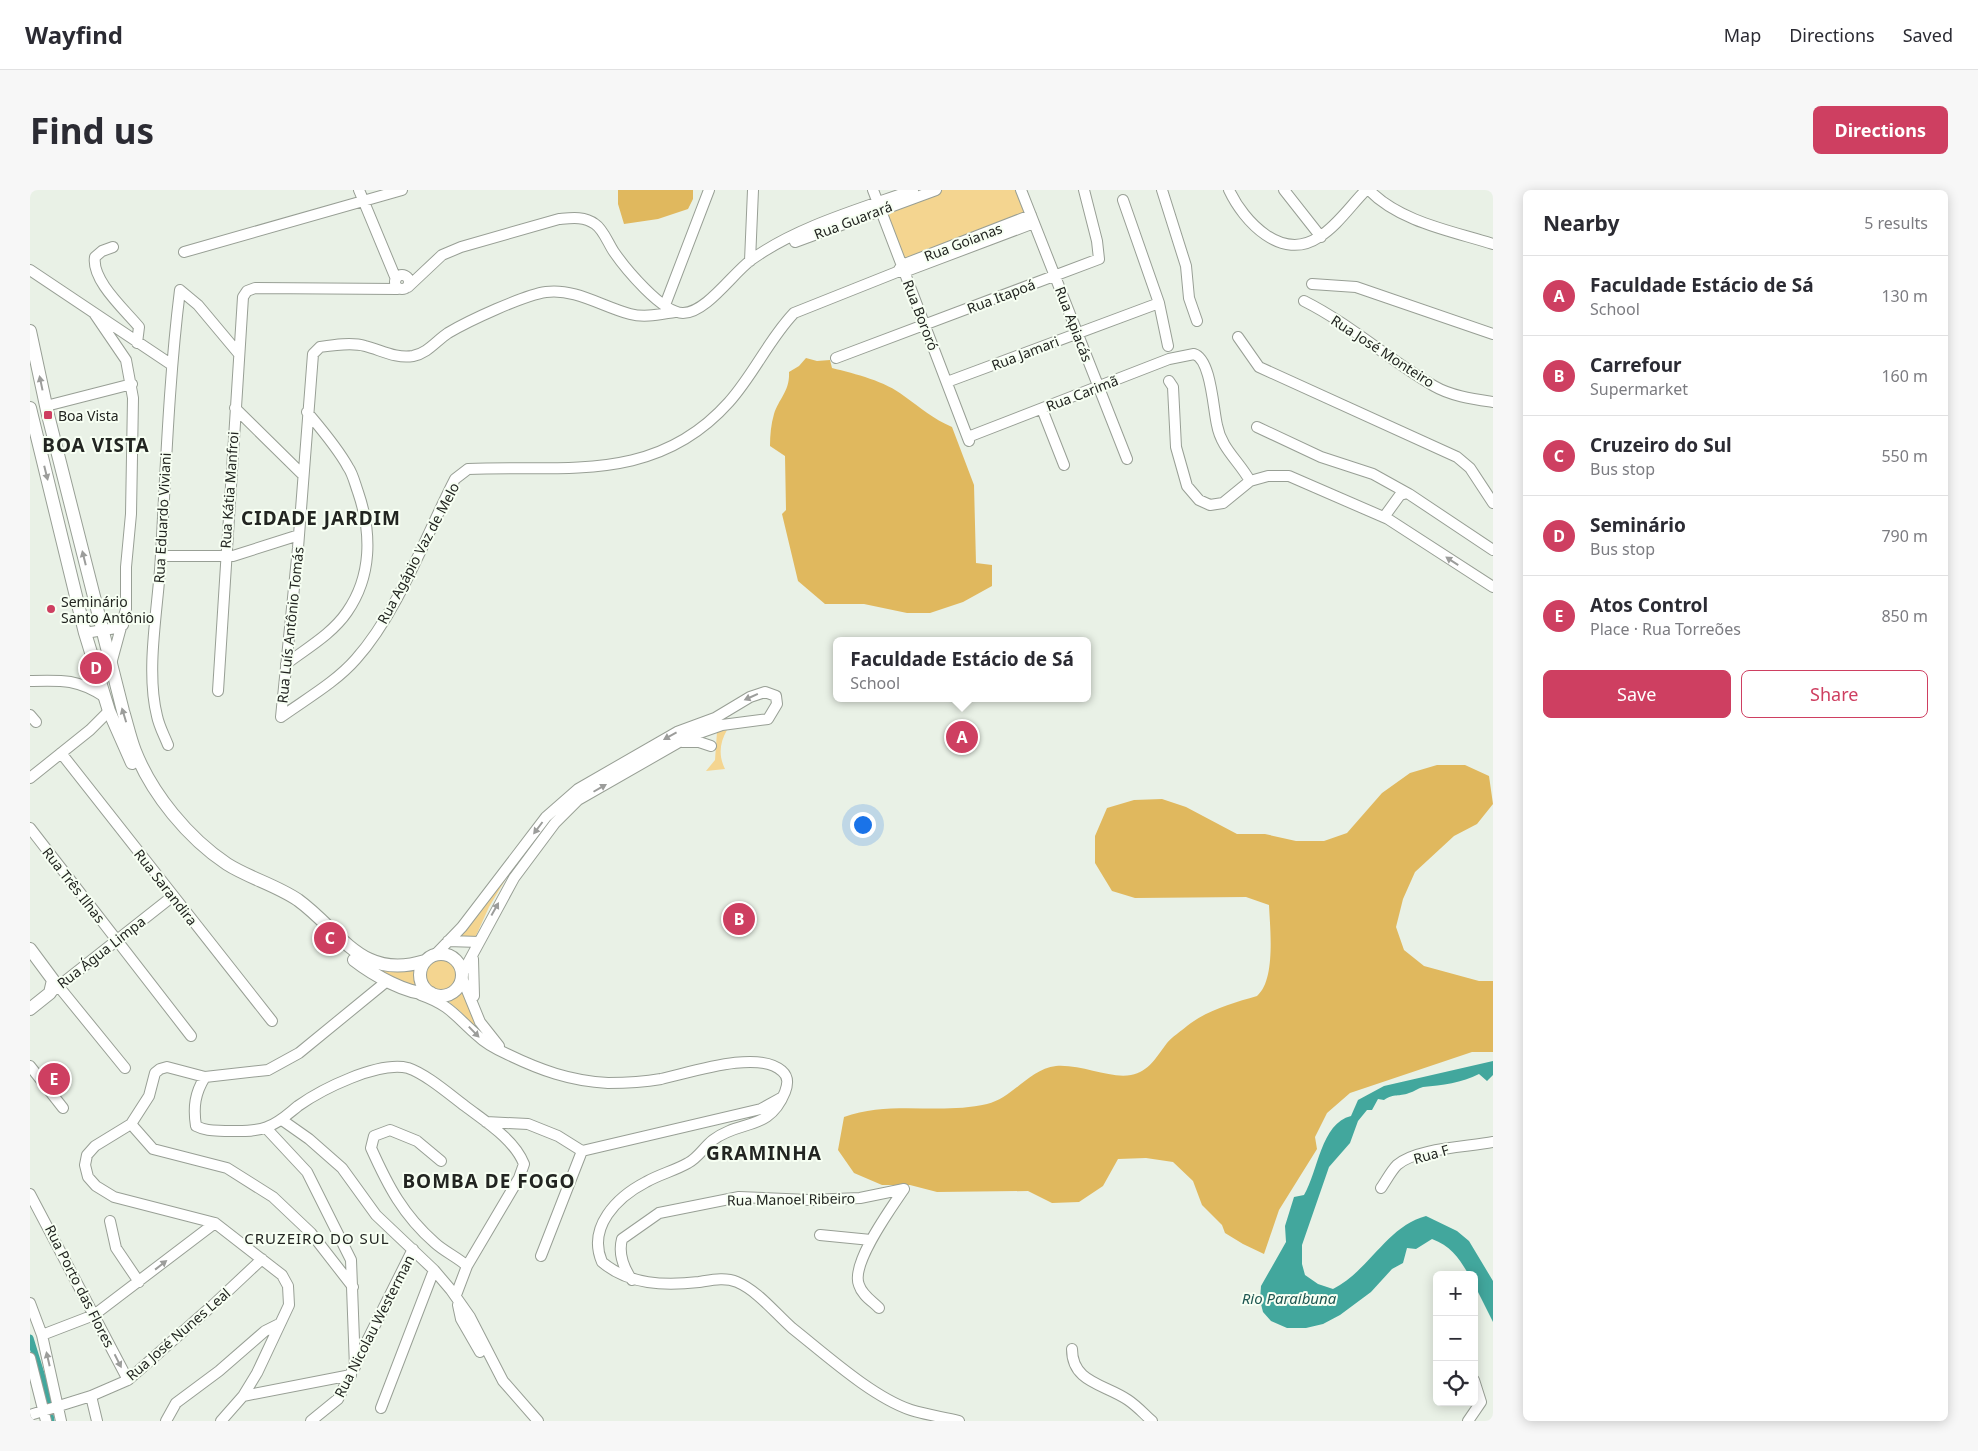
<!DOCTYPE html>
<meta charset="utf-8">
<style>
:root{--surface:#fff;--page:#f7f7f7;--text:#2b2b33;--muted:#7c7c81;--line:#e1e1e2;--accent:#ce3f61}
body{margin:0;font-family:"Noto Sans",sans-serif;background:var(--page);color:var(--text)}
.controls{position:absolute;right:15px;bottom:15px;display:grid;overflow:hidden;border-radius:8px;box-shadow:0 2px 12px #0003}
.controls button{width:45px;height:45px;display:grid;place-items:center;padding:0;border:0;border-bottom:1px solid var(--line);background:var(--surface);color:var(--text);font:25px sans-serif}
.you{position:absolute;left:832px;top:634px;width:18px;height:18px;margin:-12px;border:4px solid #fff;border-radius:50%;background:#1a73e8;box-shadow:0 0 0 8px #1a73e833}
.badge{display:grid;place-items:center;width:32px;height:32px;border-radius:50%;background:var(--accent);color:#fff;font-size:16px;font-weight:700}
.pin{position:absolute;translate:-50% -50%;border:2px solid #fff;box-shadow:0 1px 5px #0006}
.popup{position:absolute;left:803px;top:447px;width:258px;height:65px;box-sizing:border-box;display:grid;place-content:center;border-radius:8px;background:var(--surface);filter:drop-shadow(0 1px 4px #0005);font-size:16px;white-space:nowrap;color:var(--muted)}
.popup b{font-size:19px;color:var(--text)}
.popup::after{content:'';position:absolute;left:50%;top:100%;margin-left:-10px;border:10px solid transparent;border-top-color:var(--surface)}
.list{margin:0;padding:0;list-style:none}
h2{display:flex;justify-content:space-between;align-items:center;height:65px;margin:0;padding:0 20px;font-size:21px}
h2 small{font-size:16px;font-weight:400;color:var(--muted)}
.list li{display:grid;grid-template-columns:32px 1fr auto;gap:15px;align-items:center;box-sizing:border-box;height:80px;padding:0 20px;border-top:1px solid var(--line)}
.list b{display:block;font-size:19px;white-space:nowrap}
.list p{margin:0;font-size:16px;white-space:nowrap;color:var(--muted)}
.list em{font-size:16px;font-style:normal;color:var(--muted)}
.actions{display:flex;gap:10px;padding:15px 20px}
.actions a{flex:1;padding:11px 0;border:1px solid var(--accent);border-radius:8px;text-align:center;font-size:18px;color:var(--accent)}
.actions .main{background:var(--accent);color:#fff}
.icon{flex:none;width:28px;height:28px;fill:none;stroke:currentColor;stroke-width:2;stroke-linecap:round;stroke-linejoin:round}
.map{position:relative;flex:none;width:1463px;height:1231px;overflow:hidden;border-radius:8px}
header{display:flex;align-items:center;gap:30px;box-sizing:border-box;height:70px;padding:0 25px;background:var(--surface);border-bottom:1px solid var(--line)}
header strong{font-size:24px}
nav{display:flex;gap:28px;margin-inline-start:auto;font-size:18px}
.intro{display:flex;align-items:center;justify-content:space-between;box-sizing:border-box;height:120px;padding:0 30px}
h1{margin:0;font-size:35px}
.button{padding:12px 22px;border-radius:8px;background:var(--accent);color:#fff;font-size:18px;font-weight:700}
main{display:flex;gap:30px;padding:0 30px}
aside{flex:1;background:var(--surface);border-radius:8px;box-shadow:0 2px 12px #0003}
.map>svg:first-child{display:block}
.green{fill:#f4d590}
.forest{fill:#e0b85e}
.water{fill:#42a79d}
.lines{fill:none;stroke-linecap:round;stroke-linejoin:round}
.canal{stroke:#42a79d;stroke-width:7}
.minor-casing{stroke:#989f95;stroke-width:12}
.major-casing{stroke:#989f95;stroke-width:14}
.minor{stroke:#fff;stroke-width:10}
.major{stroke:#fff;stroke-width:12}
.oneway{fill:#9c9d9b}
.poi-dot{fill:#ce3f61;stroke:#f7fff3;stroke-width:2}
.labels{text-anchor:middle;dominant-baseline:central;stroke-width:4;stroke-linejoin:round;paint-order:stroke}
.street-label{font-size:14px;fill:#222521;stroke:#f7fff3}
.poi-label{font-size:14px;fill:#222521;stroke:#f7fff3;text-anchor:start}
.neighbourhood-label{font-size:15px;letter-spacing:1px;fill:#222521;stroke:#f7fff3}
.water-label{font-size:15px;font-style:italic;fill:#1f5752;stroke:#f7fff3}
.district-label{font-size:19px;font-weight:bold;letter-spacing:1px;fill:#222521;stroke:#f7fff3}
</style>
<header>
<strong>Wayfind</strong>
<nav><a>Map</a><a>Directions</a><a>Saved</a></nav>
</header>
<div class="intro"><h1>Find us</h1><a class="button">Directions</a></div>
<main>
<div class="map">
<svg width="1463" height="1231" viewBox="0 0 1463 1231">
<rect width="100%" height="100%" fill="#e9f1e6"/>
<path class="green" d="M911,0H989L998,24L872,69L851,22Z
M697,540C690,552 688,565 695,579L676,581L685,570L687,542Z
M483,677L459,717L445,748L429,747L450,722Z
M324,764L385,778L386,788L391,800L357,786Z
M395 784a17 17 0 1 1 34 0a17 17 0 1 1-34 0Z
M433,801L454,844H451L431,822L419,812Z"/>
<path class="forest" d="M588,0H663V9L658,19L628,29L594,34L588,14Z
M776,168L787,171L800,170L802,178C826,184 855,191 874,206C891,218 903,229 922,237L944,295L946,373L962,375V396L933,412L900,423H877L834,414H795L768,391L752,324L756,320L755,266L740,256C740,245 741,234 744,224C749,208 760,201 759,182L769,176Z
M1407,575H1435L1459,586L1463,614L1447,634L1424,646L1385,682L1373,709L1366,737L1374,760L1394,776L1449,791H1463V862H1442L1320,903L1297,923L1285,947L1287,959L1249,1020L1234,1064L1213,1054L1195,1043L1192,1035L1172,1015L1163,991L1143,972L1116,968L1088,969L1073,996L1049,1012L1022,1013L998,1001L907,1002L880,995H852L824,983L808,960L814,927C860,910 910,925 957,914C983,908 999,879 1026,876C1051,874 1080,889 1101,885C1119,882 1127,866 1137,853C1142,847 1151,841 1157,836C1177,820 1203,813 1227,806C1246,790 1240,738 1239,715L1216,707L1105,708L1082,701L1065,673V646L1077,618L1104,610L1132,609L1156,617L1207,644H1235L1266,651H1294L1317,643L1352,603L1380,583Z"/>
<path class="water" d="M1463,871V885L1457,891L1449,884C1432,893 1412,895 1393,897C1388,898 1384,902 1379,903C1368,907 1365,903 1354,910L1348,909L1342,920H1337L1328,931L1320,953L1299,977L1272,1055V1074L1275,1085L1288,1094L1303,1099C1339,1081 1357,1036 1396,1026L1427,1041L1439,1051L1463,1091V1132L1444,1094V1085H1439C1429,1068 1421,1056 1402,1049L1386,1059L1377,1058L1373,1073L1362,1079L1341,1102L1310,1125L1293,1134L1276,1138H1257L1241,1131L1233,1122L1230,1110L1231,1096L1256,1052L1255,1036L1264,1007L1274,1005C1288,982 1291,933 1321,926L1328,910L1354,896Z"/>
<g class="lines">
<path class="canal" d="M0,1148L17,1203L21,1231"/>
<g class="minor-casing">
<path id="minor" d="M329,0L366,89
M843,0L939,251
M991,0L1097,269
M1132,0L1156,76L1159,108L1167,131
M1199,0C1214,32 1252,72 1289,47C1307,36 1321,15 1336,0
M1254,0L1291,47
M1339,0C1370,32 1422,41 1463,54
M1093,10L1129,113L1138,156
M765,52L906,0
M83,57L72,61L65,67C61,90 95,120 109,137L107,153
M154,62L372,0
M720,71L723,0
M0,80L142,175
M868,81L872,75L1001,25
M365 92a7 7 0 1 1 14 0a7 7 0 1 1-14 0Z
M1282,94L1326,97L1463,144
M378,97L412,65L431,57L529,29C541,28 554,26 565,34C573,39 578,53 584,62C595,78 632,123 653,123C676,123 703,83 721,70C766,37 830,19 883,0
M1274,111C1320,134 1359,170 1404,196C1421,206 1443,209 1463,212
M635,115L679,0
M64,123L96,170L103,208L101,324L96,377V419L81,474
M1208,147L1229,177L1427,267L1440,278L1463,313
M806,168L1069,69L1067,51L1054,0
M1139,191L1143,197L1146,257L1157,296L1169,310L1180,315L1193,313L1220,291L1238,286H1259L1358,329L1463,397
M917,192L1129,113
M16,216L102,194
M205,218L273,285
M1012,219L1034,275
M1227,237L1291,267L1343,284L1379,304L1463,360
M938,247L1139,169L1164,164C1181,169 1183,218 1187,235C1191,258 1209,271 1220,291
M1354,327L1370,305L1377,303
M131,366H203L269,345
M55,443L86,438L93,435
M256,474C277,458 302,444 317,422C342,386 342,343 328,302C325,294 323,284 318,277C307,257 292,240 277,222
M0,491C32,490 48,489 75,507
M188,501L213,107L217,101L225,98L368,99
M0,525L6,532
M251,527C276,509 306,492 326,469C368,422 396,345 425,289L438,279C536,275 626,294 699,212C724,184 739,149 764,123L867,82H874L1004,33
M251,527L268,358L283,164L290,157C303,155 322,152 335,156C351,160 366,169 383,166C398,163 406,151 418,143C438,131 494,105 516,102C545,98 573,117 600,124C615,128 631,124 645,122
M652,552H669L681,556
M138,555C134,545 129,536 127,526C115,478 129,414 131,364C136,276 139,188 150,100L168,115L209,164
M31,563L242,831
M0,588L60,540L79,521
M0,638L161,846
M418,751L449,752
M405,765L432,737L516,627L548,599L647,542L685,528L720,507L735,502L746,506L747,514L738,529L692,535L658,547L548,610L525,633L484,688L432,784
M443,769L444,806
M432,788L450,832L469,856
M25,792L95,878
M20,803L143,706
M391,805C420,815 426,827 448,846C456,854 466,859 477,864C510,880 540,891 578,893C595,893 614,892 631,889C659,883 728,859 752,881C759,887 758,894 755,902C739,942 711,929 683,950C674,957 668,968 658,973C644,981 630,984 616,992C587,1007 557,1037 572,1072C599,1095 635,1096 669,1092C682,1090 695,1087 707,1092C728,1101 745,1123 762,1138C795,1164 842,1207 881,1220C897,1225 913,1227 929,1231
M0,876L33,918
M175,887C165,903 163,917 166,936C178,942 186,940 199,941C211,941 225,942 237,937C249,933 258,924 268,916C292,899 348,871 378,878C396,884 419,904 435,916C456,932 484,949 494,974L489,988L437,1076L426,1105
M252,930L279,949L312,978L346,1025L404,1080L421,1100L440,1127L473,1191L508,1231
M456,932L498,934L528,946L552,961
M101,934L123,959L197,978L243,1007L281,1043L323,1097
M236,938L277,982L321,1070L325,1177
M552,961L731,919L751,908
M411,971L387,951L360,940L344,946L341,958C358,996 373,1025 405,1053C415,1062 427,1067 437,1076
M1351,998C1356,991 1361,981 1367,975C1386,958 1438,957 1463,952
M0,1004L98,1190
M80,1031L86,1058L109,1092
M790,1045L841,1050
M511,1066L552,961
M602,1090C593,1077 588,1064 592,1049L629,1023L709,1007L779,1010L830,1008L874,999
M0,1113L12,1145L31,1231
M428,1115L431,1129L450,1162
M849,1118C842,1111 832,1105 829,1095C820,1074 862,1017 874,999
M12,1145L64,1125L185,1033
M1042,1159C1042,1193 1075,1194 1098,1210C1107,1216 1114,1224 1122,1231
M0,1168L16,1231
M61,1206L67,1231
M213,1206L321,1185
M351,1218L404,1080
M0,1225L61,1206L98,1190L183,1115L232,1069
M136,1231L146,1213L189,1181L235,1141L249,1134
M191,1231L213,1206L227,1183L259,1115L258,1096L252,1085L185,1033L84,1007L66,996L58,987L55,975L57,965L65,956L101,934L119,906L125,883L130,879L137,877L175,887L238,880L269,863L357,791
M281,1231L308,1209L383,1059
M1438,1231L1451,1212L1444,1190"/>
</g>
<g class="major-casing">
<path id="major" d="M0,141L18,225L93,521C97,534 100,548 105,561C122,604 158,648 197,674C219,688 246,695 268,710C312,742 331,791 395,771
M0,218L55,443L79,521L102,573
M0,759L23,790L20,803L0,819
M390 785a21 21 0 1 1 42 0a21 21 0 1 1-42 0Z
M324,770C342,784 379,806 401,803"/>
</g>
<use href="#minor" class="minor"/>
<use href="#major" class="major"/>
</g>
<defs><path id="oneway-solid" d="M-6-.8H1V-3.2L6.5 0L1 3.2V.8H-6Z" transform="scale(1.25)"/></defs>
<g class="oneway">
<use href="#oneway-solid" transform="translate(11 193) rotate(-102)"/>
<use href="#oneway-solid" transform="translate(16 283) rotate(76)"/>
<use href="#oneway-solid" transform="translate(54 368) rotate(-104)"/>
<use href="#oneway-solid" transform="translate(1422 371) rotate(-147)"/>
<use href="#oneway-solid" transform="translate(721 507) rotate(156)"/>
<use href="#oneway-solid" transform="translate(94 525) rotate(-107)"/>
<use href="#oneway-solid" transform="translate(640 546) rotate(151)"/>
<use href="#oneway-solid" transform="translate(570 598) rotate(-30)"/>
<use href="#oneway-solid" transform="translate(508 638) rotate(127)"/>
<use href="#oneway-solid" transform="translate(465 719) rotate(-61)"/>
<use href="#oneway-solid" transform="translate(444 842) rotate(46)"/>
<use href="#oneway-solid" transform="translate(131 1075) rotate(-38)"/>
<use href="#oneway-solid" transform="translate(18 1169) rotate(-103)"/>
<use href="#oneway-solid" transform="translate(88 1171) rotate(63)"/>
</g>
<g class="poi-dot">
<rect x="13" y="220" width="10" height="10" rx="2.5"/>
<circle cx="21" cy="419" r="5"/>
</g>
<g class="labels">
<g class="street-label">
<text transform="translate(823 30) rotate(-21)">Rua Guarará</text>
<text transform="translate(933 52) rotate(-21)">Rua Goianas</text>
<text transform="translate(971 106) rotate(-21)">Rua Itapoá</text>
<text transform="translate(891 125) rotate(69)">Rua Bororó</text>
<text transform="translate(1044 134) rotate(69)">Rua Apiacás</text>
<text transform="translate(1353 161) rotate(33)">Rua José Monteiro</text>
<text transform="translate(995 163) rotate(-21)">Rua Jamari</text>
<text transform="translate(1052 203) rotate(-21)">Rua Carimã</text>
<text transform="translate(199 300) rotate(-86)">Rua Kátia Manfroi</text>
<text transform="translate(132 328) rotate(-87)">Rua Eduardo Viviani</text>
<text transform="translate(388 363) rotate(-62)">Rua Agápio Vaz de Melo</text>
<text transform="translate(260 435) rotate(-84)">Rua Luís Antônio Tomás</text>
<text transform="translate(44 695) rotate(52)">Rua Três Ilhas</text>
<text transform="translate(136 697) rotate(52)">Rua Sarandira</text>
<text transform="translate(71 762) rotate(-38)">Rua Água Limpa</text>
<text transform="translate(1401 964) rotate(-16)">Rua F</text>
<text transform="translate(761 1009) rotate(-1)">Rua Manoel Ribeiro</text>
<text transform="translate(50 1096) rotate(63)">Rua Porto das Flores</text>
<text transform="translate(344 1136) rotate(-63)">Rua Nicolau Westerman</text>
<text transform="translate(148 1144) rotate(-41)">Rua José Nunes Leal</text>
</g>
<g class="poi-label">
<text x="28" y="225">Boa Vista</text>
<text x="31" y="411">Seminário<tspan x="31" dy="16">Santo Antônio</tspan></text>
</g>
<g class="neighbourhood-label">
<text x="287" y="1048">CRUZEIRO DO SUL</text>
</g>
<g class="water-label">
<text x="1259" y="1108">Rio Paraibuna</text>
</g>
<g class="district-label">
<text x="66" y="255">BOA VISTA</text>
<text x="291" y="328">CIDADE JARDIM</text>
<text x="734" y="963">GRAMINHA</text>
<text x="459" y="991">BOMBA DE FOGO</text>
</g>
</g>
</svg>
<div class="controls">
<button>+</button>
<button>−</button>
<button><svg class="icon" aria-label="locate" viewBox="0 0 24 24"><circle cx="12" cy="12" r="6"/><path d="M12 2v4M12 18v4M2 12h4M18 12h4"/></svg></button>
</div>
<div class="you"></div>
<div class="pin badge" style="left:932px;top:547px">A</div>
<div class="popup"><b>Faculdade Estácio de Sá</b>School</div>
<div class="pin badge" style="left:709px;top:729px">B</div>
<div class="pin badge" style="left:300px;top:748px">C</div>
<div class="pin badge" style="left:66px;top:478px">D</div>
<div class="pin badge" style="left:24px;top:889px">E</div>
</div>
<aside>
<h2>Nearby<small>5 results</small></h2>
<ul class="list">
<li><span class="badge">A</span><div><b>Faculdade Estácio de Sá</b><p>School</p></div><em>130 m</em></li>
<li><span class="badge">B</span><div><b>Carrefour</b><p>Supermarket</p></div><em>160 m</em></li>
<li><span class="badge">C</span><div><b>Cruzeiro do Sul</b><p>Bus stop</p></div><em>550 m</em></li>
<li><span class="badge">D</span><div><b>Seminário</b><p>Bus stop</p></div><em>790 m</em></li>
<li><span class="badge">E</span><div><b>Atos Control</b><p>Place · Rua Torreões</p></div><em>850 m</em></li>
</ul>
<div class="actions"><a class="main">Save</a><a>Share</a></div>
</aside>
</main>
